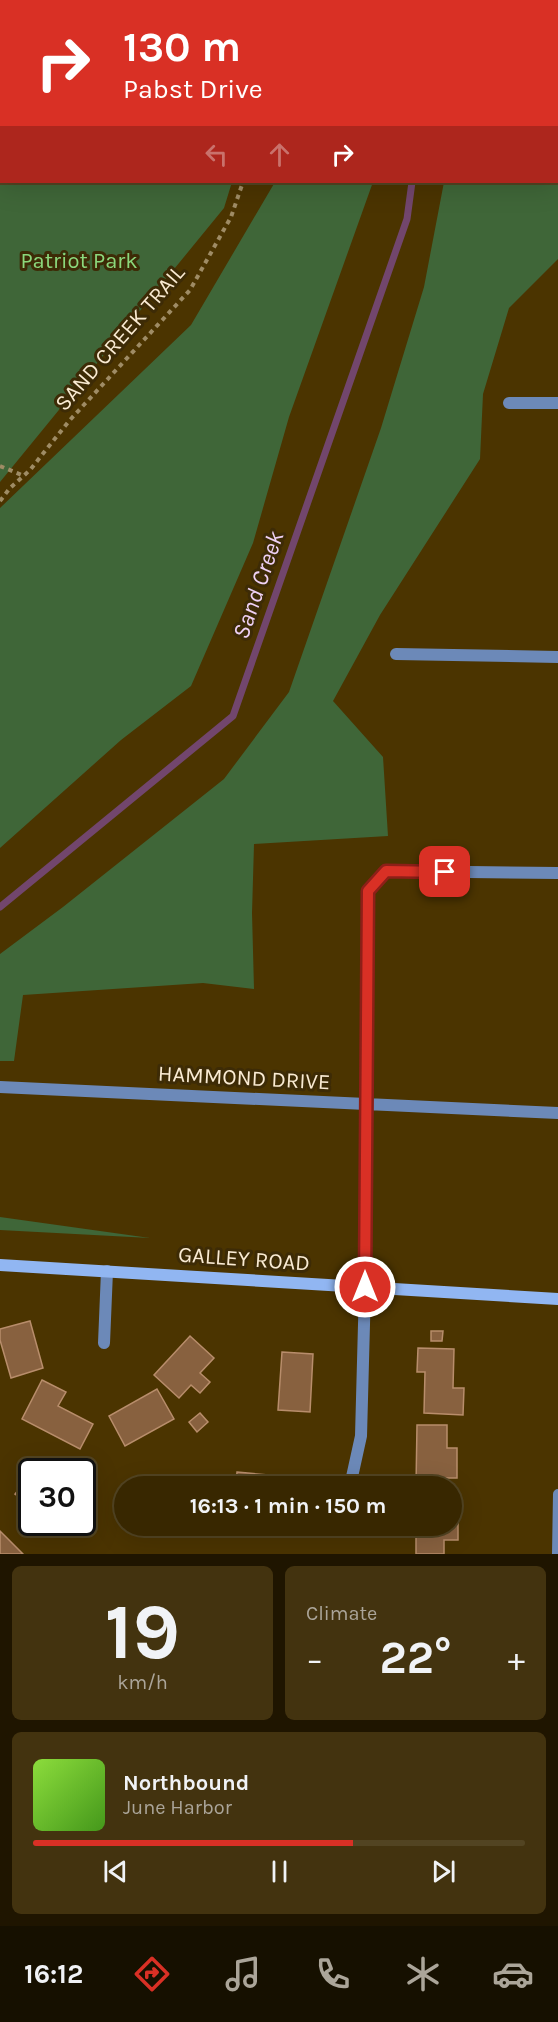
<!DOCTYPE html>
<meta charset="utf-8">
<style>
body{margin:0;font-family:Karla,sans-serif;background:#43330f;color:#f1f3f6;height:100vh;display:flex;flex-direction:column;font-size:22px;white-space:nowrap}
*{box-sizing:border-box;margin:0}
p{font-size:20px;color:#aba599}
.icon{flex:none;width:33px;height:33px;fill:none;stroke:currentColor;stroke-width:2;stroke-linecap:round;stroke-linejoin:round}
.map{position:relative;height:1554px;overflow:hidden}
.drawer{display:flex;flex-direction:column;gap:12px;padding:12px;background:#1f1500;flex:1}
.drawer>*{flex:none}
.top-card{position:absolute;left:0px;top:0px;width:558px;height:183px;box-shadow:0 6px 24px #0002,0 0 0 2px #524422;background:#d93025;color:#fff;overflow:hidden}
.speed{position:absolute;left:18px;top:1458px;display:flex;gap:12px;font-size:30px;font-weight:700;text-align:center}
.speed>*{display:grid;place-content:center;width:78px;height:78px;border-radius:50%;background:#382700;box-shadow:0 6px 24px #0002,0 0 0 2px #524422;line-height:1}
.speed .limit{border:3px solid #111;border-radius:9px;background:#fff;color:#111}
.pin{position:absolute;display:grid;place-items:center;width:51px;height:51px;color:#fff;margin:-26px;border-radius:12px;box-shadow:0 3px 9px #0006}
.me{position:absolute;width:66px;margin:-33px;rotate:0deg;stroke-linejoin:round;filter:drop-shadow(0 0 4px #0008)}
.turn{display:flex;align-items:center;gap:21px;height:126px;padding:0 24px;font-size:27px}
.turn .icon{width:78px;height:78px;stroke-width:2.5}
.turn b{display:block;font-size:42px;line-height:51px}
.lanes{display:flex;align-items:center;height:57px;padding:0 24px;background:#0003;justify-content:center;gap:30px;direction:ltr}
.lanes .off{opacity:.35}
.big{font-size:45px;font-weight:700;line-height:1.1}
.drawer .card{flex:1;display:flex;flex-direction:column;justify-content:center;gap:9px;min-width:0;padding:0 21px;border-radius:9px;background:#43330f}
.drawer .dial{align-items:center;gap:0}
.dial b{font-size:78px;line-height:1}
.song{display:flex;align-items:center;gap:18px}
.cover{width:72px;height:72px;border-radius:9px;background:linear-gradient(135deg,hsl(90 70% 55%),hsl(100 70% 35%))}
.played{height:6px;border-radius:3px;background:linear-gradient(90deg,#d93025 65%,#524422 65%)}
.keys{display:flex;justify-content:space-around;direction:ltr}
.heat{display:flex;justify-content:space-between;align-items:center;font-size:33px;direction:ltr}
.drawer .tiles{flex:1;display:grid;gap:12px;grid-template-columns:1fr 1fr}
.card:last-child{grid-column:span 2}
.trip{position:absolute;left:114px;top:1476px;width:348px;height:60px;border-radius:30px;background:#382700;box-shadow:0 6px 24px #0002,0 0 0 2px #524422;font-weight:700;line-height:60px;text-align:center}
.menu{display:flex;height:96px;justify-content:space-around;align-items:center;background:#161000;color:#aba599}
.menu .icon{width:42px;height:42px}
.menu .on{color:#d93025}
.menu b{font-size:27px;color:#f1f3f6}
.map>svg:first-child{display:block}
.green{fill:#3f6638}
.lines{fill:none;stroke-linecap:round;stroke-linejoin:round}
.stream{stroke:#72466d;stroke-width:7}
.building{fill:#88613f;stroke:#b88d6b;stroke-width:1.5}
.path{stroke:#9f8c65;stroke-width:4;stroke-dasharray:4.5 4.5;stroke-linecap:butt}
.service{stroke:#6c89b8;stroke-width:10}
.minor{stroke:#6c89b8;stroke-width:12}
.secondary{stroke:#91b6f2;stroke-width:12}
.route-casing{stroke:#8d1f18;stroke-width:15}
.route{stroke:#d93025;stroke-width:10}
.labels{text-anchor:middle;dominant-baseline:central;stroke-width:6;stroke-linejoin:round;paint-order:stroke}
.park-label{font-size:22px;fill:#8bd87c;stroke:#3d2b06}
.street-label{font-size:22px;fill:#faebd3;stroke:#3d2b06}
.water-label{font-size:24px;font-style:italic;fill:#efd1f5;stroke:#3d2b06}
</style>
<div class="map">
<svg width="558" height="1554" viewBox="0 0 558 1554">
<rect width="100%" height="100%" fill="#4b3400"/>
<!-- green -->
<path class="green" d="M0,0H238L239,1L2,2V182H232L224,208L0,482Z
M557,145L558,147V259L509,308L483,394L480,459L380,615L333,701L383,757L388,836L254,844L252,913L254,989L203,983L23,995L14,1061H0V954L63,907L224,779L289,692L381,428L424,287L444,182H556Z
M275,182H373L289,417L253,543L191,686L121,740L0,848V508L191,325Z
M0,1217L150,1238L0,1230Z"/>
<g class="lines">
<!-- stream -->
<path class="stream" d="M425,0L426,2
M0,907L233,716L407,219L412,182"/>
</g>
<!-- building -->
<path class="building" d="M30,1321L43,1368L11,1378L0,1340V1329Z
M431,1331H443L442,1341H431Z
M190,1336L214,1358L200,1373L210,1382L200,1393L191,1385L179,1398L154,1375Z
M418,1348L454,1349L453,1388H464L463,1415L424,1413L425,1372H417Z
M282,1352L313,1354L310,1412L278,1410Z
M42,1380L66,1392L58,1406L93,1424L80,1449L22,1419Z
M157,1389L174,1419L125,1446L109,1416Z
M200,1413L208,1422L197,1432L189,1422Z
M417,1425H447V1448H457V1478H445V1486H416Z
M237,1472L268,1475L267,1486H236Z
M27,1479L32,1483V1488L22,1499L15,1494Z
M452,1517H458V1540H444V1554H416V1526H452Z
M232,1526H263V1534L232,1532Z
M0,1531L23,1554H0Z"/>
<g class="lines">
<!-- path -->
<path class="path" d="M247,0V2
M25,2L29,0
M0,162L2,159
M0,466L24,476
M0,501L10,488L30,470L69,421L190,290L231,217L243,182"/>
<!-- service -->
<path class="service" d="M557,1554L558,1494"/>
<!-- minor -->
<path class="minor" d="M509,403H558
M396,654L558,657
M0,1087L558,1113
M104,1343L107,1271
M350,1486L361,1436L365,1287L368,891L386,871L558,873"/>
<!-- secondary -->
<path class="secondary" d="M0,1265L558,1299"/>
</g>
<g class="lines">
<defs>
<path id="route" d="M365,1287L368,891L386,871L445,872"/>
</defs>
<!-- route casing -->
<use href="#route" class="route-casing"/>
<!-- route -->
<use href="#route" class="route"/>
</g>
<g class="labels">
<!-- park labels -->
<g class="park-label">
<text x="79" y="261">Patriot Park</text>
</g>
<!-- street labels -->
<g class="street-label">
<text transform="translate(120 338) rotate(-49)">SAND CREEK TRAIL</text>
<text transform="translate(244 1078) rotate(3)">HAMMOND DRIVE</text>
<text transform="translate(244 1259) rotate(4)">GALLEY ROAD</text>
</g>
<!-- water labels -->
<g class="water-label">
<text transform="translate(258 585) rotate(-71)">Sand Creek</text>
</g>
</g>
</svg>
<div class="speed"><div class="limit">30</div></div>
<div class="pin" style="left:445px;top:872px;background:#d93025"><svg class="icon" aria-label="arrive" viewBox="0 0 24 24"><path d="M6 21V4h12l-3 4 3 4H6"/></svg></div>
<svg class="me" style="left:365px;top:1287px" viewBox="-20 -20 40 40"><circle r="17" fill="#d93025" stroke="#fff" stroke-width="3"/><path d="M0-11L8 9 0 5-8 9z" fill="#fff"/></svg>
<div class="trip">16:13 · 1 min · 150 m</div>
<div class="top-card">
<div class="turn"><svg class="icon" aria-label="right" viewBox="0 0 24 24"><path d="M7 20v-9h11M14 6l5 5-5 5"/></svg><div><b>130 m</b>Pabst Drive</div></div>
<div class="lanes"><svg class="icon off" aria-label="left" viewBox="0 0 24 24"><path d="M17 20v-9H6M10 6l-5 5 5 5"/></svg><svg class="icon off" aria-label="ahead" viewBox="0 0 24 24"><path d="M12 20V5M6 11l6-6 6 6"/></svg><svg class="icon" aria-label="right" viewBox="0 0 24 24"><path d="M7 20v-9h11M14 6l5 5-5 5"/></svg></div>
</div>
</div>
<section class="drawer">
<div class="tiles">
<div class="card dial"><b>19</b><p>km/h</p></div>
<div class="card"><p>Climate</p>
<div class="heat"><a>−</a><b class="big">22°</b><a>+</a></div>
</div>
<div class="card">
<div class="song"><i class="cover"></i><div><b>Northbound</b><p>June Harbor</p></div></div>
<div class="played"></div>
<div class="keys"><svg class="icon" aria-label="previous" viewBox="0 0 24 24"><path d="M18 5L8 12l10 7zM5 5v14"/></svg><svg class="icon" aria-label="pause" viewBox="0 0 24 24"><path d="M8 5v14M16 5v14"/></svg><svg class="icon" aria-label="next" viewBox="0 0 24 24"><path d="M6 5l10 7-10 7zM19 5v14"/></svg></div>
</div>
</div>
</section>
<nav class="menu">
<b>16:12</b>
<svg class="icon on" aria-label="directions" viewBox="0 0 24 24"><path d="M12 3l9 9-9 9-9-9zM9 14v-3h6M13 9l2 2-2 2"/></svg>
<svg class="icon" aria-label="music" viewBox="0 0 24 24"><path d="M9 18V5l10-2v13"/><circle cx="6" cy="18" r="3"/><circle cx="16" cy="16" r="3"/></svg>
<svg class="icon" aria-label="phone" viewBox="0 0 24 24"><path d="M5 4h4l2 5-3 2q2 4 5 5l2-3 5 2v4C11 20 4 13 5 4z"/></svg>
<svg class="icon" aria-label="climate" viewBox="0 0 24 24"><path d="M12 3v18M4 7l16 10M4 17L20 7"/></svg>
<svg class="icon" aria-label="car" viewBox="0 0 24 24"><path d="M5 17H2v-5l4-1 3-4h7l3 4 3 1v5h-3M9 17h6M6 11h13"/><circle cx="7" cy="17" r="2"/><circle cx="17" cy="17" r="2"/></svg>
</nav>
